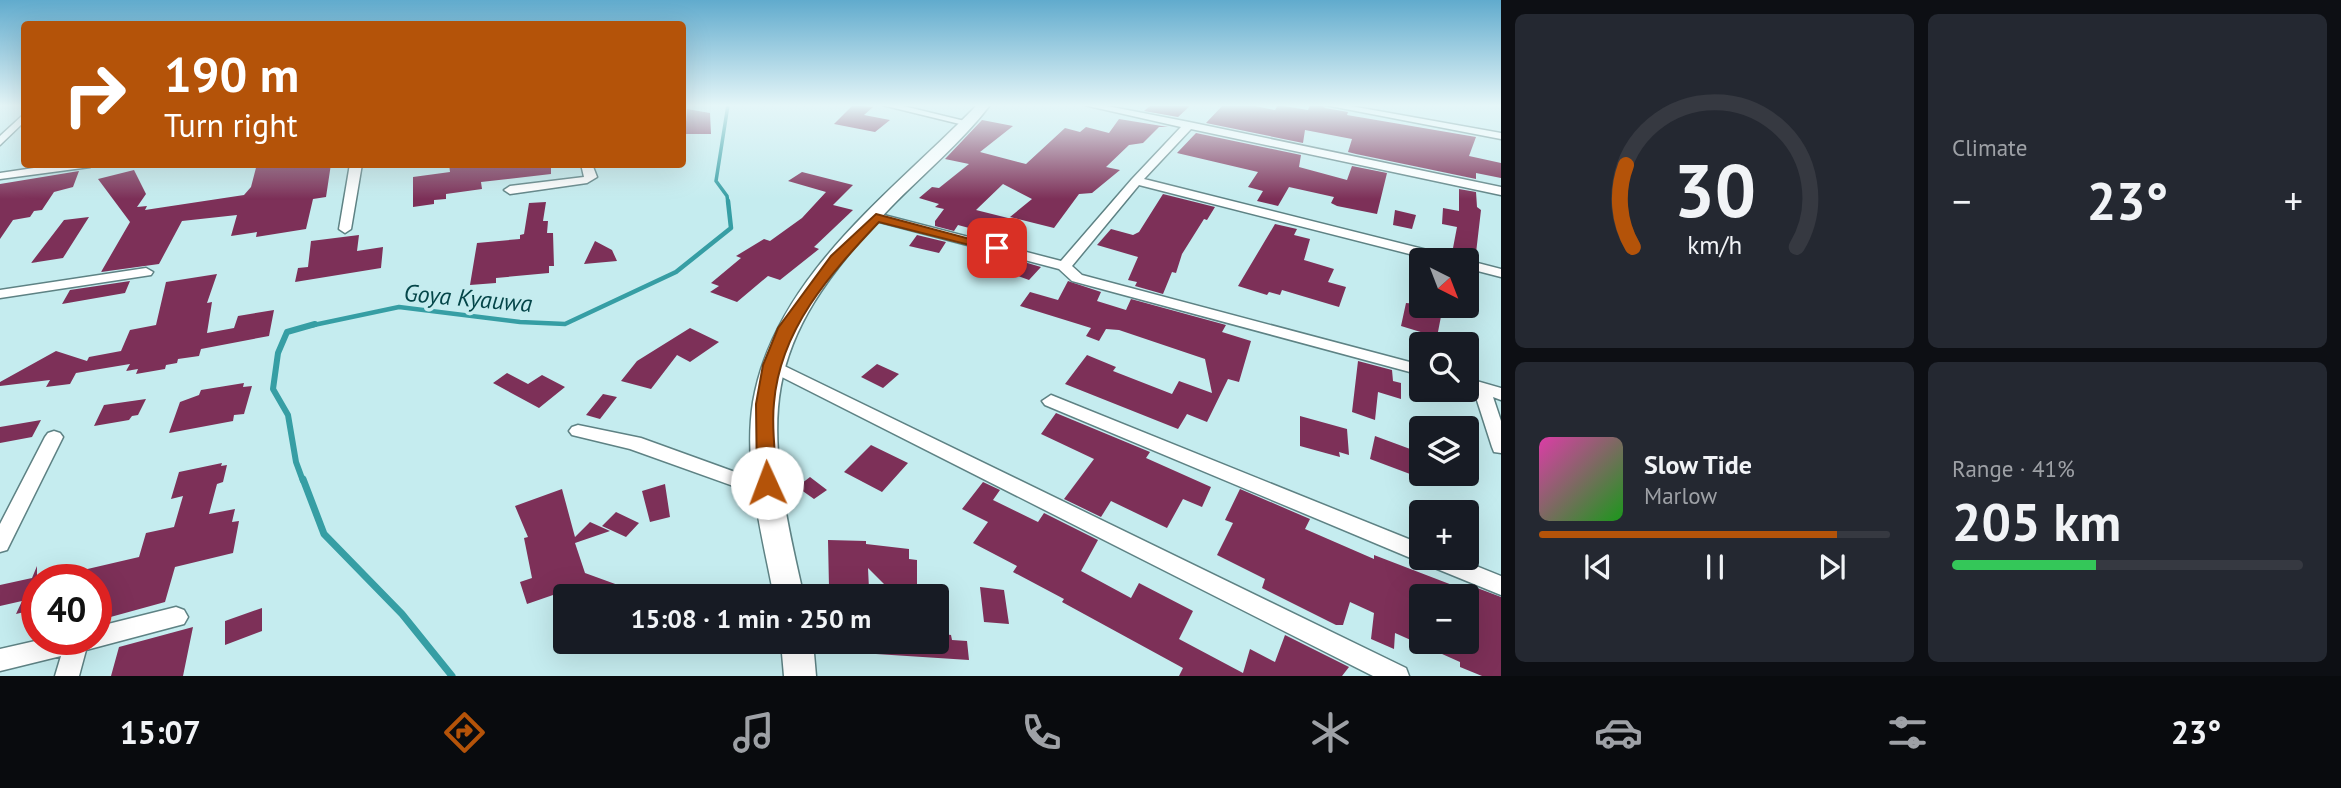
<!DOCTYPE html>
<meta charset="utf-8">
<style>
body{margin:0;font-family:"PT Sans",sans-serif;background:#242831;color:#f1f3f6;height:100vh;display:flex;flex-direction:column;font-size:26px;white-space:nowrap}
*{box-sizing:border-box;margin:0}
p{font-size:23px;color:#9ea1a6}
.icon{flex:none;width:38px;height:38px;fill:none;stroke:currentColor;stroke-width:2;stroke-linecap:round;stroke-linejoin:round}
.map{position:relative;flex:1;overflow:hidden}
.side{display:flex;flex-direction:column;gap:14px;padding:14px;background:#0d0f14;width:840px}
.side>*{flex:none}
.banner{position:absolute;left:21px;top:21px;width:665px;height:147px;border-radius:7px;box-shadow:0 7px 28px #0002;background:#b45309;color:#fff;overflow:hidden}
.needle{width:46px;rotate:138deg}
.fabs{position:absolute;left:1409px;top:248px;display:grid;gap:14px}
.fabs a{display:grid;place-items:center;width:70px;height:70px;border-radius:7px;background:#171b24;box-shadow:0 7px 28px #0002;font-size:35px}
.speed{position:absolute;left:21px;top:564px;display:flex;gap:14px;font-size:35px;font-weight:700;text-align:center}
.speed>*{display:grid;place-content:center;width:91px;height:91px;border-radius:50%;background:#171b24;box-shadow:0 7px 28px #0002;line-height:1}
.speed .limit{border:10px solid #d22;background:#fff;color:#111}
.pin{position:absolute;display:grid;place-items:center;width:60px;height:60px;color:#fff;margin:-30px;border-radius:14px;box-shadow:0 4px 10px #0006}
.me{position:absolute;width:77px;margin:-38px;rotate:358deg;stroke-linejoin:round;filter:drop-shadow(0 0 5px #0008)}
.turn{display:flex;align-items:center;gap:24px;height:147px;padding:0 28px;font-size:32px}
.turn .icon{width:91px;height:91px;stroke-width:2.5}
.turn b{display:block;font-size:49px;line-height:60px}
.big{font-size:52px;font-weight:800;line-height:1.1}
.side .tile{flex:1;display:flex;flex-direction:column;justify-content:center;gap:10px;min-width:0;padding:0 24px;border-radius:10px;background:#242831}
.side .dial{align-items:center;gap:0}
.dial svg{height:182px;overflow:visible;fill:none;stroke:#363941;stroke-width:7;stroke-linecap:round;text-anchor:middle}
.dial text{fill:#f1f3f6;stroke:none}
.song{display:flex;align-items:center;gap:21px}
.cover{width:84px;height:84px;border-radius:10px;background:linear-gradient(135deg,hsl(320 70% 55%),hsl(120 70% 35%))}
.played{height:7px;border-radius:4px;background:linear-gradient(90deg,#b45309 85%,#363941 85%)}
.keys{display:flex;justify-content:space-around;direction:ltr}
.heat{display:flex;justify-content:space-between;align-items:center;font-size:38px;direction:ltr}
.charge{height:10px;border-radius:5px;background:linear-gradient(90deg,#34c759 41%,#363941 0)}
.side .tiles{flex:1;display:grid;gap:14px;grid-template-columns:repeat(2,1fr)}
.trip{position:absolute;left:553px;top:584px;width:396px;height:70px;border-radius:7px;background:#171b24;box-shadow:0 7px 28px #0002;font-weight:800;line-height:70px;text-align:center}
.tabs{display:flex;height:112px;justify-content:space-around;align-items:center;background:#090b0e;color:#9ea1a6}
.tabs .icon{width:49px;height:49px}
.tabs .active{color:#b45309}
.tabs b{font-size:32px;color:#f1f3f6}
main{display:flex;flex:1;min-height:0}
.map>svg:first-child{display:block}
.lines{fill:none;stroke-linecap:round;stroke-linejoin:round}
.stream-far3{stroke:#369ea4;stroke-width:3.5}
.stream-far2{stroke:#369ea4;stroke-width:4.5}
.stream-far1{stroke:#369ea4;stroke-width:6}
.stream{stroke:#369ea4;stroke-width:7}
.building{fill:#7d3058;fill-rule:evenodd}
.street-casing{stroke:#5e8284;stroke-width:3}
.secondary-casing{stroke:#5e8284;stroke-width:3}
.street{fill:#fff;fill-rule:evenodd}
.secondary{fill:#fff;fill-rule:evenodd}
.route{fill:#b45309;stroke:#753606;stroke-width:2}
.labels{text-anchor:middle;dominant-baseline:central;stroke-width:7;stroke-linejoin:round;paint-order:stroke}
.water-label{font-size:24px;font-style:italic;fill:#054649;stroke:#c5ecef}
</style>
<main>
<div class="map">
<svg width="1501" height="676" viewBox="0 0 1501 676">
<rect width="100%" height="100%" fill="#c5ecef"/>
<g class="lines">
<!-- stream-far3 -->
<path class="stream-far3" d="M728,203L727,196L716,181L728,105"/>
<!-- stream-far2 -->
<path class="stream-far2" d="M309,326L399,307L520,322L565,324L676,272L731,228L728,201"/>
<!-- stream-far1 -->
<path class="stream-far1" d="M303,481L296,462L288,415L273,389L278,353L287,332L315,324"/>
<!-- stream -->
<path class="stream" d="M303,479L324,534L402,614L452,676"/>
</g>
<!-- building -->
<path class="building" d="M853,105L873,107L864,115L890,120L875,132L834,124Z
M1151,105H1191L1178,117L1144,111Z
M1223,105H1250L1275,110L1278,105L1308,110L1310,105H1322L1325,108L1348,112L1347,115L1476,137L1469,156L1501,163V178L1476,173V179L1356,154L1348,152L1352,139L1305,130L1303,143L1206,123Z
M687,109L710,113L711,134H685Z
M1119,119L1168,127H1159L1143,143L1129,145L1106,167L1120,170L1092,193L1079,194L1054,228L1010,217L1032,199L1003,184L976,210L1008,218L995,235L958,225L954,231L935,226V221L944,209L935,207L939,204L919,198L932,187L939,188L969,164L945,159L982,120L1013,126L980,152L1026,164L1065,128L1080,132L1086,127L1109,133Z
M1196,133L1301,155L1299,167L1347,180L1352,166L1387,173L1377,214L1337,206L1331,203L1334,197L1289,187L1278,206L1257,201L1263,191L1248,187L1258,172L1177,153Z
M257,164H331L326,197L313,199L306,229L256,237L257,232L231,236L237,215L182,221L159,264L101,272L130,222L98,179L134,170L146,194L137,207L147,206L145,210L244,195L251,187Z
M449,164H551V174L481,182L482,189L446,194V199L434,200V204L413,207V177L450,172Z
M79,171L73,187L54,192L42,210L34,211L30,217L13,220L0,239V184Z
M802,172L853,185L833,205L853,210L814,247L819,249L780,280L768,276L737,302L710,292L719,286L711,283L741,258L736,256L764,239L770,241L802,218L826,192L788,181Z
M1459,189L1476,192L1477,207L1481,210L1476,253L1453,248L1457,227L1442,224L1443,208L1459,211Z
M1163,194L1215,207L1207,220L1204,219L1182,254L1176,273L1172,272L1163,294L1135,286L1137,282L1128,280L1138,257L1097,245L1111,229L1133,235L1139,232Z
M546,202L543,221H548L547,233H553L554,266H549V273L496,278V283L470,285L477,243L520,239V235L524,234L529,203Z
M1395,210L1416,215L1412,229L1393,225Z
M89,217L63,258L31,263L64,220Z
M1275,224L1297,229L1294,235L1310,239L1304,260L1334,269L1328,282L1346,287L1339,307L1282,290L1280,295L1269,292L1267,295L1238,286Z
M359,235L357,251L383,247L381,268L295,282L298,268L308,267L311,241Z
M917,235L946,242L939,253L909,246Z
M595,241L612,250L617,261L584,264Z
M1024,262L1041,267L1029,280L1013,274Z
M217,274L207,303L212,302L207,333L234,328L238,316L274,310L269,336L201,349L199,356L178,359L177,363L166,365L165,369L136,374L138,369L126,371L130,364L76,373L70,384L46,387L50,380L0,386V382L56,351L87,361L89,357L121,351L130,330L156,325L166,282Z
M130,281L125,293L62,304L70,290Z
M1068,281L1101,292L1097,301L1126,310L1131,299L1226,325L1222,332L1251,341L1239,382L1228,379L1207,422L1187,414L1178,429L1065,384L1087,355L1116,367L1113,371L1172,394L1179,381L1212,393L1205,359L1119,330L1106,329L1099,341L1086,336L1091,328L1020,306L1030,292L1058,300Z
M1406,303L1443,306L1437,337L1401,326Z
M690,328L719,342L690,362L677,355L651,389L621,381L637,361Z
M1358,361L1392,370L1393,381L1401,383V399L1378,392L1375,420L1352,412Z
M877,364L899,374L883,388L861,377Z
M507,373L528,384L542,375L565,387L539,408L493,383Z
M244,383L243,387L252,386L244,414L234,415L233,421L169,433L180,402L199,395L201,390Z
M603,394L617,397L600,419L586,415Z
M146,399L138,415L132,416L129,420L94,426L104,405Z
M1056,413L1150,452L1146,458L1211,487L1202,507L1183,499L1167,528L1111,501L1101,517L1064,499L1094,459L1041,434Z
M1300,416L1347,429L1349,455L1339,452L1340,457L1300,446Z
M41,420L32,437L0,443V427Z
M1375,436L1421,453L1418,477L1370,459Z
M871,445L908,463L882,492L844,472Z
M222,463L221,466L227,465L223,482L217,484L209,514L235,509L232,522L239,521L233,553L175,567L165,602L96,621V579H67L66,574L139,557L146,533L174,527L183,496L171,499L179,472Z
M810,477L827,490L814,499L797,487Z
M983,482L1000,490L993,500L1038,522L1044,513L1098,540L1081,571L1131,598L1139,583L1193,611L1179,639L1243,673L1250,649L1275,662L1285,635L1349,667L1342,676H1179L1183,668L1062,602L1064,599L1013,572L1017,566L973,543L988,522L962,509Z
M665,484L670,517L650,522L642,491Z
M562,489L575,537L590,522L610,531L575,543L585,573L618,585L610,597L579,586L527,604L520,582L532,578L524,538L528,537L515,506Z
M1240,489L1310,519L1305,529L1374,559V555L1473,593L1472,586L1501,597V676H1482L1460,667V662L1395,633L1394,649L1371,639L1374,613L1350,602L1343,625H1336L1262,588L1265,579L1217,555L1233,523L1225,520ZM1421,597H1466L1469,647L1456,642H1421Z
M616,512L639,523L626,537L602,526Z
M828,540L866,541V544L909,549V559L917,560V593L890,590L868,568L869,589L829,587Z
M37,566V609L16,614L22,601L0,606V585L32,578Z
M980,587L1004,590L1009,624L984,622Z
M262,608V631L225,645V621Z
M193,627L183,676H111L119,647Z
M936,633L951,635L952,640L967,641L969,660L845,652V642H936Z"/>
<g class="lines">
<defs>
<path id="street" d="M882,105H899L973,123L968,126Z
M1084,105H1102L1189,122L1501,187V195L1191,129L1144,179L1459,258L1461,261H1437L1139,185L1072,266L1082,275L1421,365V375L1072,281L1059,269L872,220L870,217L876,213L1061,261L1132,179L1181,127Z
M1325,105H1345L1501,133V139Z
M24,114V122L0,145V136Z
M61,164H95L90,167L0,179V173Z
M350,164H362L351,229L345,233L339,229Z
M581,164H592L597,177L587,183L510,194L504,190L510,186L584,177Z
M1466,260L1501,269V277L1466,268V261H1462Z
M146,268L153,272L151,275L0,298V290Z
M772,360L1406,668L1409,676H1373L766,369L764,365L766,361Z
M1466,378L1501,388V400L1493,397L1501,421V453L1494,452L1492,447L1474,391L1466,389Z
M1051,395L1421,544V558H1456L1501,576V595L1425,564L1424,561L1413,559L1045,405L1042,401Z
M578,425L641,438L774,486L777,491L774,496L767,498L630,449L572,435L569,431L572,427Z
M54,431L60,433L63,437L7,550L0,552V524L45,437L48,433Z
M176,607L184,610L188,617L184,624L86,650L79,676H55L61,656L0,671V649L44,639H96V627Z"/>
<path id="secondary" d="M977,105H990C961,143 923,174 890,208C755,349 762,416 804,597H774C762,534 743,466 753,402C775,275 893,192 977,105Z
M781,642H813L816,676H784Z"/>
</defs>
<!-- street casing -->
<use href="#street" class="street-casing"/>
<!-- secondary casing -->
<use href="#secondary" class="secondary-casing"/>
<!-- street -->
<use href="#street" class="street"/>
<!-- secondary -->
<use href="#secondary" class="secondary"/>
</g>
<!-- sky -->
<linearGradient id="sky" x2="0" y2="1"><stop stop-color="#61abcd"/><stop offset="0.53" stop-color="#e5f6f8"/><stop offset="1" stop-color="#e5f6f8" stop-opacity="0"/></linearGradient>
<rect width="1501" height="199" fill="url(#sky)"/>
<!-- route -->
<path class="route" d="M876,214L1004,248L997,252L879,222C830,274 780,329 774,403C771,429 776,457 777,483L767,490L760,488L757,483L756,404L763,365L778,328L831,256Z"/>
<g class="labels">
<!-- water labels -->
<g class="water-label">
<text transform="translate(468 298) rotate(5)">Goya Kyauwa</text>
</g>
</g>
</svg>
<div class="fabs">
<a><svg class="needle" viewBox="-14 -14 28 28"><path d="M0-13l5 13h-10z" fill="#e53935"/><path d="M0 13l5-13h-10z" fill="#9ea1a6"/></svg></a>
<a><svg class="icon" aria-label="search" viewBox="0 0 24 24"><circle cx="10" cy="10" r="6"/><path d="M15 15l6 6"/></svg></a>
<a><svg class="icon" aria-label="layers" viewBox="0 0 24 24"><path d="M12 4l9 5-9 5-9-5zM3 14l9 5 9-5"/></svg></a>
<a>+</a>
<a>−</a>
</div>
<div class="speed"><div class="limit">40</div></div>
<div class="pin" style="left:997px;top:248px;background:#d93025"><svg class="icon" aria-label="arrive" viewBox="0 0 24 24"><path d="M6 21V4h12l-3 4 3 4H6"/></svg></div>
<svg class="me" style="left:767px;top:483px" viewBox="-20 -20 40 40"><circle r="19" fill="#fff"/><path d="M0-13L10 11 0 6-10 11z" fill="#b45309"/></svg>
<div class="trip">15:08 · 1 min · 250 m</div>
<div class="banner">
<div class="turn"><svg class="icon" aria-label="right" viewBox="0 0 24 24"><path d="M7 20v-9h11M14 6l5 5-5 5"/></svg><div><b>190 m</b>Turn right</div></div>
</div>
</div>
<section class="side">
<div class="tiles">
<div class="tile dial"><svg viewBox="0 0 100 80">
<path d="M14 69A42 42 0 1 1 86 69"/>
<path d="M14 69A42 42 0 0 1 11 33" stroke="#b45309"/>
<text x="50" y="56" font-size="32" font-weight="700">30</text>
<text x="50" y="72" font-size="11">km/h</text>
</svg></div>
<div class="tile"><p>Climate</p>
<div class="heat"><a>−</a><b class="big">23°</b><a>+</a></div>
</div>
<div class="tile">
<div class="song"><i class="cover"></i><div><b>Slow Tide</b><p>Marlow</p></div></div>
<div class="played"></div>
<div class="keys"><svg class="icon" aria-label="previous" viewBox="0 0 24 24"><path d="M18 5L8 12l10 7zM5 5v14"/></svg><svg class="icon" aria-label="pause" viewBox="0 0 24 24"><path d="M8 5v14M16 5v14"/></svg><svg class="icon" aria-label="next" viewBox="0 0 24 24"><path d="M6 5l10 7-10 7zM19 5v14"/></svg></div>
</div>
<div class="tile"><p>Range · 41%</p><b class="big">205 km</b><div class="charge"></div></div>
</div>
</section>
</main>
<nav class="tabs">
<b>15:07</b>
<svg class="icon active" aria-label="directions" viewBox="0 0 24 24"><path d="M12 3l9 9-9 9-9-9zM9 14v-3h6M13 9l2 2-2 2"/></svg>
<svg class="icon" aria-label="music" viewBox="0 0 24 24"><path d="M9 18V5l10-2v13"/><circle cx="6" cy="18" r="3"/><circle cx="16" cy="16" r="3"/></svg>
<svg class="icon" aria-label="phone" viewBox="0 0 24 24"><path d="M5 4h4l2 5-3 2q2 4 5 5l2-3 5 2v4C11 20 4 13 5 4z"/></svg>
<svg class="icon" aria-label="climate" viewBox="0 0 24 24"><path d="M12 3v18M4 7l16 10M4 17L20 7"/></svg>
<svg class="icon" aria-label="car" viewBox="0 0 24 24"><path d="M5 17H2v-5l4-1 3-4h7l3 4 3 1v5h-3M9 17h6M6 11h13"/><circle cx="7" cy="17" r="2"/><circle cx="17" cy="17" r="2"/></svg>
<svg class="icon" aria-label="filters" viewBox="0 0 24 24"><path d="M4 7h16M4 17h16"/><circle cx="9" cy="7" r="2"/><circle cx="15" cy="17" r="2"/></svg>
<b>23°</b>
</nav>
